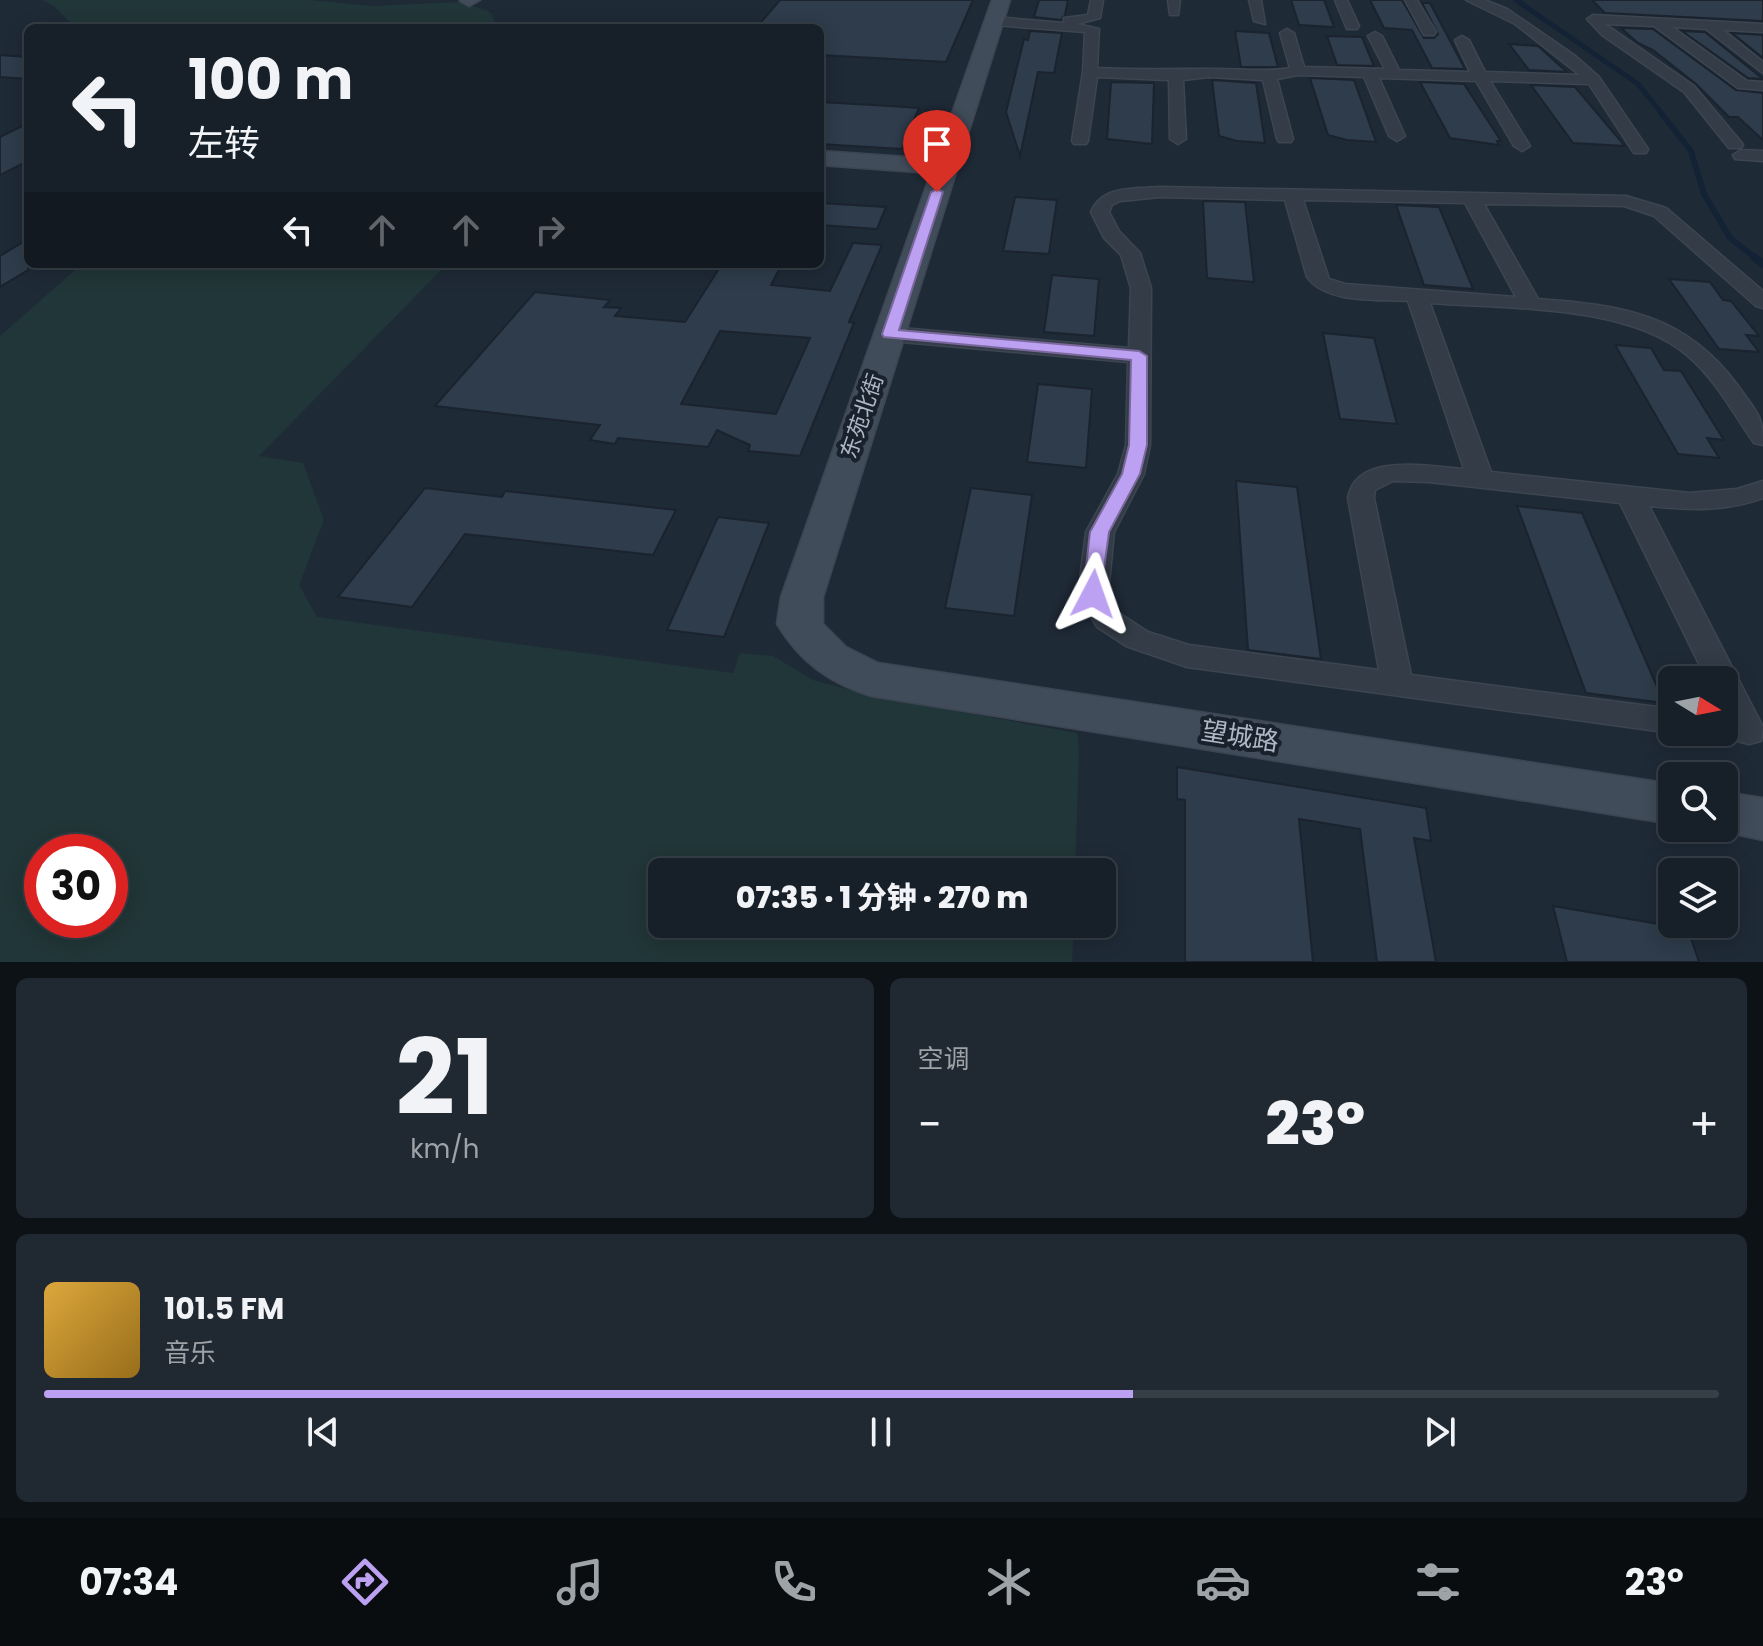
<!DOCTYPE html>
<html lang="zh">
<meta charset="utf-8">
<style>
body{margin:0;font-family:Poppins,"Noto Sans SC",sans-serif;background:#202831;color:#f1f3f6;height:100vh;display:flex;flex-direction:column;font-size:30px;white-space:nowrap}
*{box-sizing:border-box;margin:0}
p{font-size:26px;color:#9ea3a8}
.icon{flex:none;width:44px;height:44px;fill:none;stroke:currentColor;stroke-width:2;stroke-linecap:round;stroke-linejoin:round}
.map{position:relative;height:962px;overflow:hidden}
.drawer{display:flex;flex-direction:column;gap:16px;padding:16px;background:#0d1217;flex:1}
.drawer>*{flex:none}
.banner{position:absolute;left:24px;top:24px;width:800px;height:244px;border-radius:12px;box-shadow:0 4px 20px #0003,0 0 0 2px #363e46;background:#172029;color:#f1f3f6;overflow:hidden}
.needle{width:52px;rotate:100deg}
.controls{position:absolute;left:1658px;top:666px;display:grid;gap:16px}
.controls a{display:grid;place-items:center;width:80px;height:80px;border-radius:12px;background:#172029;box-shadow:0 4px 20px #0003,0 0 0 2px #363e46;font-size:40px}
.speed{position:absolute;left:24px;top:834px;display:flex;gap:16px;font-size:40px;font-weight:700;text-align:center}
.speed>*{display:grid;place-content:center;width:104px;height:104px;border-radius:50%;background:#172029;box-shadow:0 4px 20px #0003,0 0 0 2px #363e46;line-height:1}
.speed .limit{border:12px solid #d22;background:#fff;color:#111}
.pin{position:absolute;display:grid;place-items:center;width:68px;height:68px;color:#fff;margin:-82px -34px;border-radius:50% 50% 50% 0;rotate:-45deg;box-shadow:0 0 8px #0007}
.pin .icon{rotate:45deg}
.me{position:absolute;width:88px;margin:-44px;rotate:4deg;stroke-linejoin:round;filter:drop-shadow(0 0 6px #0008)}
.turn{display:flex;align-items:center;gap:28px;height:168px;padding:0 32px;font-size:36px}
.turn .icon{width:104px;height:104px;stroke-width:2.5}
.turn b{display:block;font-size:56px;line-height:68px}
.lanes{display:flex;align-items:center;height:76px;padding:0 32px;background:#0003;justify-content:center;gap:40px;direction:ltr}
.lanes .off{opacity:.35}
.big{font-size:60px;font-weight:800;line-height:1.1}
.drawer .card{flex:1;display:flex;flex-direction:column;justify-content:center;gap:12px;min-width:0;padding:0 28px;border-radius:12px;background:#202831}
.drawer .dial{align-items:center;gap:0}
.dial b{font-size:104px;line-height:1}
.song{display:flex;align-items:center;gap:24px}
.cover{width:96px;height:96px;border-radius:12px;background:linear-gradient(135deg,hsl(40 70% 55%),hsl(40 70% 35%))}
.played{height:8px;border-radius:4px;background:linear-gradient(90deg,#bca0f2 65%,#363e46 65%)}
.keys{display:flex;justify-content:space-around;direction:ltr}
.heat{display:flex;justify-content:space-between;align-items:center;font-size:44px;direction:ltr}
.drawer .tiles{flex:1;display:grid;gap:16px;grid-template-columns:1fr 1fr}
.card:last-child{grid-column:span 2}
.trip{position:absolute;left:648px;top:858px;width:468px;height:80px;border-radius:12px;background:#172029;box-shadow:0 4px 20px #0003,0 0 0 2px #363e46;font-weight:800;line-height:80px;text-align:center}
.dock{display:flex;height:128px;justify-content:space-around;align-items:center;background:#090d10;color:#9ea3a8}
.dock .icon{width:56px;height:56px}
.dock .active{color:#bca0f2}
.dock b{font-size:36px;color:#f1f3f6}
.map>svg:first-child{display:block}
.green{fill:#213638;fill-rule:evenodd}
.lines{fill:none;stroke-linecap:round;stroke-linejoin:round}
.stream-far2{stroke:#132234;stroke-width:5}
.stream-far1{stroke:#132234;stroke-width:6}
.stream{stroke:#132234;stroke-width:8}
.building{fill:#2e3c4b;stroke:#1a232e;stroke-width:2;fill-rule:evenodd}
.street-casing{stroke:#3c4551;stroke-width:3}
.secondary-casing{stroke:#3c4551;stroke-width:3}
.street{fill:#333c47;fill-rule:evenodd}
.secondary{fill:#414c5a;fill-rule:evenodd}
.route{fill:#bca0f2;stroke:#7a689d;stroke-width:2}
.labels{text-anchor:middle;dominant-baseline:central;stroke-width:8;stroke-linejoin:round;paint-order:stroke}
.street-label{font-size:22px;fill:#adb7c4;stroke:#18212c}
.near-street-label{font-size:26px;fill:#adb7c4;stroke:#18212c}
</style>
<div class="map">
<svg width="1763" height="962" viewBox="0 0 1763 962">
<rect width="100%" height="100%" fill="#1f2a37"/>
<!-- green -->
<path class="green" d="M42,0H310L372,6L458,2L486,10L492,14L496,28H76L54,6Z
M82,264H447L259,456L303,463L324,520L299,585L317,617L733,673L740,653L773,656L813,680L873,696L1077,733L1079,751L1075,872H662V924H1074L1072,962H0V336ZM42,852H110V920H42Z"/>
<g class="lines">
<!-- stream-far2 -->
<path class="stream-far2" d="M1516,0L1638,84L1663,115"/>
<!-- stream-far1 -->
<path class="stream-far1" d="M1661,113L1691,151L1704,194L1730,238L1757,259"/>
<!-- stream -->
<path class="stream" d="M1754,257L1763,264"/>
</g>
<!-- building -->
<path class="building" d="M780,0H973L946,62L820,55V28H756Z
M1039,0H1068L1065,15L1061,20L1034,17Z
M1291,0H1324L1334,27L1299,25Z
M1370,0H1402L1424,38H1434L1438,34L1422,3H1430L1465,69L1432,68L1412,30L1384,28Z
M1592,0H1763V21L1605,13Z
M1621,28L1653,29L1736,90L1763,93V140L1738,117H1729L1696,84L1653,50L1638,43Z
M1030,31L1062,33L1054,73L1038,72L1020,156L1006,112L1024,39L1028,40Z
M1235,31L1269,33L1278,67H1241Z
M1682,31L1705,32L1763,79L1748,78Z
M1732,33L1763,35V58Z
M1327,36L1362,37L1374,66L1337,65Z
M1509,44L1538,46L1567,72L1529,70Z
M0,55L28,57V79L0,77Z
M1310,78L1354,80L1376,142L1347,140L1328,135Z
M1212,80L1256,83L1265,143L1237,141L1219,136Z
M1111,82L1154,83L1152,144L1107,139Z
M1420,82L1464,84L1501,141H1497L1499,145L1450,138Z
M1531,85L1575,87L1625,146L1573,143Z
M820,102L890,106L919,108L902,149L820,144Z
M28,123V161L0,175V137Z
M1015,197L1057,200L1049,254L1003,251Z
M1203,201L1245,202L1254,282L1207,278Z
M820,203L886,207L877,229L820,225Z
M1396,205L1439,207L1473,289L1424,285Z
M28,239V270L0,287V256Z
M853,243L882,245L849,322L854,323L800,456L748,451L750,445L717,430L708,447L618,438L615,444L590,440L600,425L435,406L535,292L610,300L604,307L621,308L615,316L685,322L722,264H782L771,285L830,291ZM720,331L810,338L776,414L681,404Z
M1052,275L1099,279L1094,336L1044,332Z
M1669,279L1710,282L1723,300L1731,301L1759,336L1746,335L1759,352L1719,349Z
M1323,333L1374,338L1397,424L1340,419Z
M1615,345L1651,348L1664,370L1681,371L1724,440L1707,438L1719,458L1678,454Z
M1038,384L1092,389L1086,468L1027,462Z
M1236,481L1297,487L1321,659L1248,650Z
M425,488L502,497L505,491L676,510L653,555L465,534L412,607L338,597Z
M971,488L1032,495L1014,616L945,608Z
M1517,506L1582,513L1664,703L1586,693Z
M718,517L769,523L724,637L667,630Z
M1177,767L1426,808L1431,841L1414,838L1436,962H1377L1360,829L1299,819L1313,962H1185V800L1177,799Z
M1553,906L1688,929L1699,962H1567Z"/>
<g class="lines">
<defs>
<path id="street" d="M1091,0H1103L1100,18L1077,24L1099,29L1097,68C1135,70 1172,69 1209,69C1237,68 1263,73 1290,68L1280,33L1287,29L1294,33L1304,67L1385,69L1368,36L1375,32L1382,36L1399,70L1470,72L1455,40L1462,36L1469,40L1485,72L1580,75L1515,24L1466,0H1485L1507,9L1574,55L1599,77L1648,149L1646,153H1634L1589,84L1490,81L1530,146L1522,151L1514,146L1476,81L1379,78L1405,136L1397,141L1389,136L1364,77L1298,75L1277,79L1293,139L1291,142H1279L1277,139L1263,80L1209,77L1183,80L1186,139L1178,144L1170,139L1169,80L1097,77L1088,141L1086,144H1074L1072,141L1083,72L1085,32L994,25L988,21L994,17L1064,23V18L1088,15Z
M1168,0H1180L1178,15H1170Z
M1249,0H1261L1265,24L1254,21Z
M1335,0H1347L1359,26L1357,29H1347Z
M1405,0H1417L1436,32L1434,35H1424Z
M1593,15L1763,24V32L1723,30L1763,62V73L1706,29L1672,27L1747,81L1763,82V90L1738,88L1654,26L1605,24L1694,86L1741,142L1743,145L1741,148H1729L1684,92L1602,35L1587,19Z
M1741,150L1763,151V161L1735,159L1733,155Z
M1160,187L1626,196L1666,208L1763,291V308L1756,306L1654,216L1624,206L1484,204L1538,299C1621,305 1686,314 1738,386C1756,412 1763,413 1763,445L1754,443C1734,414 1715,379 1688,356C1628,304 1507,309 1430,303L1491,472L1690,493L1737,489L1763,481V498C1727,512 1687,510 1649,506L1763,727L1761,741L1749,744L1737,741L1724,715V680H1707L1620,503L1429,482L1393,481L1375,490L1374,498L1411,675L1672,709V732H1676L1672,733L1187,667L1126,646L1097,627L1078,594L1086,532L1118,474L1126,445L1128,362L890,341L879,334L890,327L1129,348L1131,288L1121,255L1104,238L1091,212C1102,185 1134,189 1160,187ZM1160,197L1285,200L1307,277C1326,304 1378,299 1408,301L1464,469C1430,467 1356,451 1348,498L1379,670L1189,645L1148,632L1119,613L1108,594L1114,532L1144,474L1150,445L1151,288L1140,253L1119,231L1109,212L1112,205L1120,201ZM1303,200L1465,203L1516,297L1345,284L1329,279Z"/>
<path id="secondary" d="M480,0L469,6L460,1L461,0Z
M992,0H1010L823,597V624L846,647L878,663L1672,784V824L871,696C829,683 800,662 777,624L781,597L931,173L820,165V151L936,159Z
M1724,792L1763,798V840L1707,828H1724Z"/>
</defs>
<!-- street casing -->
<use href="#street" class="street-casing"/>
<!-- secondary casing -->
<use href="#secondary" class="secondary-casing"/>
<!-- street -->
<use href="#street" class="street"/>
<!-- secondary -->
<use href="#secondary" class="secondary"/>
</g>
<!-- route -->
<path class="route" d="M937,189L943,192L899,330L1139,351L1147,356V445L1140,474L1109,532L1100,599L1093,601L1083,594L1090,532L1122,474L1129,445L1131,360L884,337L882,334L931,192Z"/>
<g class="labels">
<!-- street labels -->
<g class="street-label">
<text transform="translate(862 416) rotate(-71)">东苑北街</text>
</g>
<!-- near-street labels -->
<g class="near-street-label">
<text transform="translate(1240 736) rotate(9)">望城路</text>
</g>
</g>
</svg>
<div class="controls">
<a><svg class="needle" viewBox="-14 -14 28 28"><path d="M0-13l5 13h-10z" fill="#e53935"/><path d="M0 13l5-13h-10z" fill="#9ea3a8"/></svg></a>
<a><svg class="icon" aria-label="search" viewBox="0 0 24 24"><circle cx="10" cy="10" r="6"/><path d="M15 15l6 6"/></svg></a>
<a><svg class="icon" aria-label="layers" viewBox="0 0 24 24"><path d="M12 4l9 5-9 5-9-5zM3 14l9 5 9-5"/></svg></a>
</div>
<div class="speed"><div class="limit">30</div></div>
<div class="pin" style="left:937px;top:192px;background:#d93025"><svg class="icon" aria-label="arrive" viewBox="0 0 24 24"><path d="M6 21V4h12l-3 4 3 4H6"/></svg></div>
<svg class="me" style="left:1093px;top:594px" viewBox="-20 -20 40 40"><path d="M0-17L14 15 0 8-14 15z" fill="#bca0f2" stroke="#fff" stroke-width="4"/></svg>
<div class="trip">07:35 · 1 分钟 · 270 m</div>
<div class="banner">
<div class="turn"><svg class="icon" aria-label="left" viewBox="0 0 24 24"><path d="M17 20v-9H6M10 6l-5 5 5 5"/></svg><div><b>100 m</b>左转</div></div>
<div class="lanes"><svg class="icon" aria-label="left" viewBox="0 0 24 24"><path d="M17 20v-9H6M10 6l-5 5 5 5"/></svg><svg class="icon off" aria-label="ahead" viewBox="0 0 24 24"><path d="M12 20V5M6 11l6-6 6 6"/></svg><svg class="icon off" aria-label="ahead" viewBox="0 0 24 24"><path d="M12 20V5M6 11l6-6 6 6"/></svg><svg class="icon off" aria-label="right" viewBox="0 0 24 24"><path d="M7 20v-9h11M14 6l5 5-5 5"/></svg></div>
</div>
</div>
<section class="drawer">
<div class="tiles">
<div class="card dial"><b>21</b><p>km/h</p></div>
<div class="card"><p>空调</p>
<div class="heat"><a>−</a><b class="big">23°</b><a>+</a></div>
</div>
<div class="card">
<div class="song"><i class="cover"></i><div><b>101.5 FM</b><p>音乐</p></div></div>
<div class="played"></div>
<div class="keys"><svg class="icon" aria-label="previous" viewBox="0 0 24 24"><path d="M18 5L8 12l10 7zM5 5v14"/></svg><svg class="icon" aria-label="pause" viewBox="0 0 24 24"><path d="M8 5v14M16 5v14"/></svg><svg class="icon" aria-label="next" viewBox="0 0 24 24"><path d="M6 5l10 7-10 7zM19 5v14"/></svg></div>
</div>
</div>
</section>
<nav class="dock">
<b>07:34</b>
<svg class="icon active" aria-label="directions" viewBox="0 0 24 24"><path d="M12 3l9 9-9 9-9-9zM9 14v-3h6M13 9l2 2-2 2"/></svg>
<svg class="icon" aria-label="music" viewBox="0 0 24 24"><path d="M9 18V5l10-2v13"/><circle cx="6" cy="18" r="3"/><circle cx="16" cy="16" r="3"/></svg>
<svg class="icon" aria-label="phone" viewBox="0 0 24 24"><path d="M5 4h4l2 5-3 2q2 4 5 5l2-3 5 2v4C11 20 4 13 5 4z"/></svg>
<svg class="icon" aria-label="climate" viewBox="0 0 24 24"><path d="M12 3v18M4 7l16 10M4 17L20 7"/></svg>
<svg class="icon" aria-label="car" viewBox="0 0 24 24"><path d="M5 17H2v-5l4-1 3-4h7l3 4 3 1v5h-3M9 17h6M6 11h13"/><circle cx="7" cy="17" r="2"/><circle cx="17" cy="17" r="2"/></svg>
<svg class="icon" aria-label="filters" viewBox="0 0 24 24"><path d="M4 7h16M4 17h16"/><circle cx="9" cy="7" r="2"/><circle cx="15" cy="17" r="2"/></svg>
<b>23°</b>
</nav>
